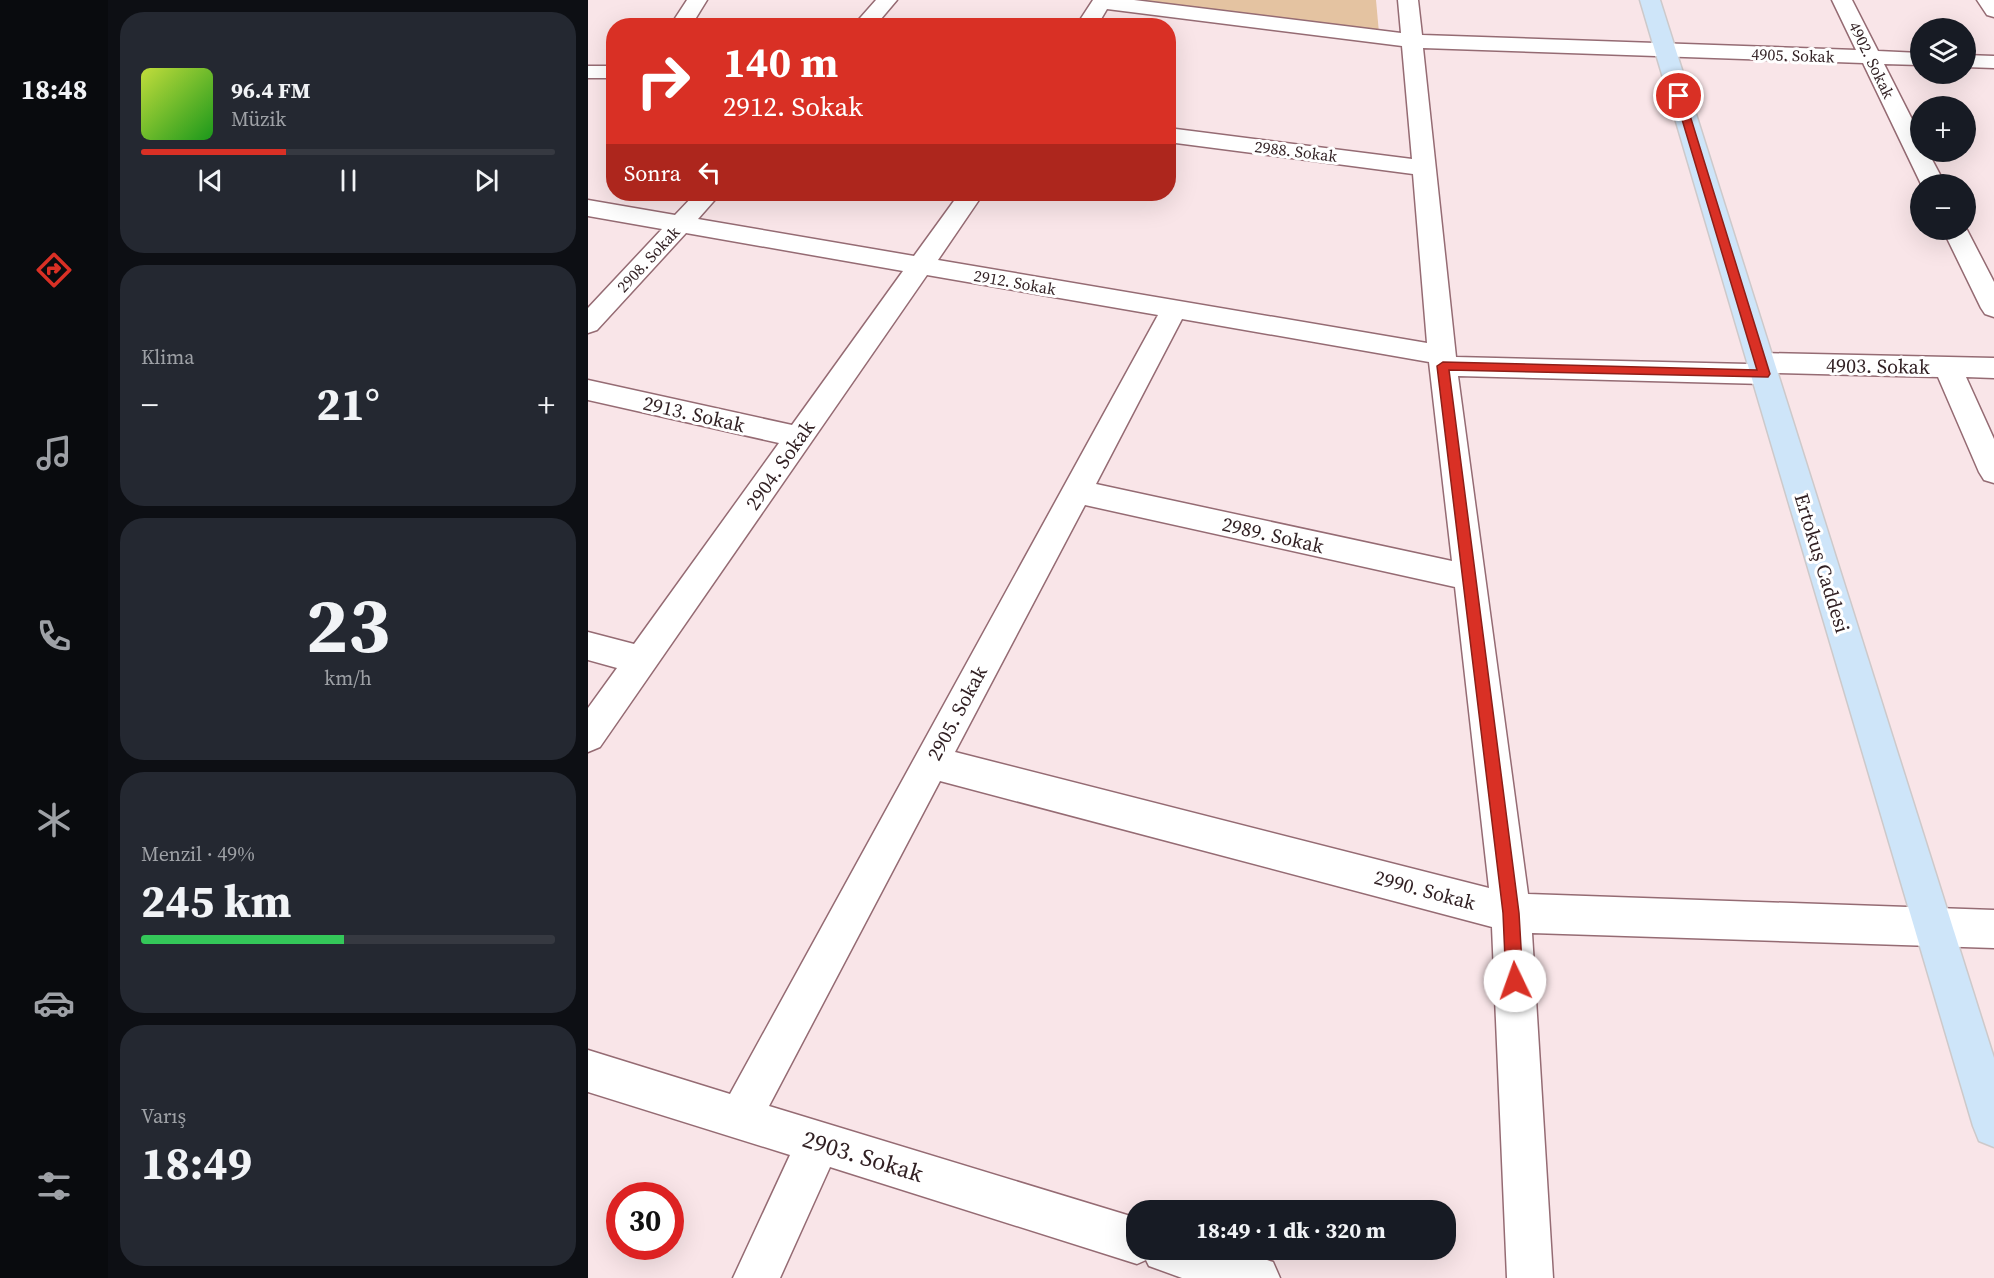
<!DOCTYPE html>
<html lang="tr">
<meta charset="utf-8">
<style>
body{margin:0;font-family:"Source Serif 4",serif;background:#242831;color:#f1f3f6;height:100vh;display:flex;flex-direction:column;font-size:22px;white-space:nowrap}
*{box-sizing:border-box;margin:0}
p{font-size:20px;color:#9ea1a6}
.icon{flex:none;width:33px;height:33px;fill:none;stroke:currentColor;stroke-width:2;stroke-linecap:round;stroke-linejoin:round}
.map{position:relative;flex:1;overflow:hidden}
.side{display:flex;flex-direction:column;gap:12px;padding:12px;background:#0d0f14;width:480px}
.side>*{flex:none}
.guide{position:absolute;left:18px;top:18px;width:570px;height:183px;border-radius:24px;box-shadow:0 6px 24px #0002;background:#d93025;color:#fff;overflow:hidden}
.tools{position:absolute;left:1322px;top:18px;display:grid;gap:12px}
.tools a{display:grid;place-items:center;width:66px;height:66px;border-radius:50%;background:#171b24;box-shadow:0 6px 24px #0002;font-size:30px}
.speed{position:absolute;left:18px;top:1182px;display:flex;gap:12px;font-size:30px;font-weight:700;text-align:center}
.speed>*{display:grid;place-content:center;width:78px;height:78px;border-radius:50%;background:#171b24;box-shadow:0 6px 24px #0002;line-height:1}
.speed .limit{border:9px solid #d22;background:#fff;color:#111}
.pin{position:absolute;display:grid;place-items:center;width:51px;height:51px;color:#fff;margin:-26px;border:3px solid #fff;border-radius:50%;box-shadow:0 2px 6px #0007}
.me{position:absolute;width:66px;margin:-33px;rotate:357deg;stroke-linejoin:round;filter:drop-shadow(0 0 4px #0008)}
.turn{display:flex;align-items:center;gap:21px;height:126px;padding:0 18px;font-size:27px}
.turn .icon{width:78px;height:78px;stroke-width:2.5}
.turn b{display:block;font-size:42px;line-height:51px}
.then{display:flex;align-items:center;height:57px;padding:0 18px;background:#0003;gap:12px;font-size:22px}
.big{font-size:45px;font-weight:700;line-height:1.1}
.side .card{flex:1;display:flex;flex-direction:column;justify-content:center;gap:9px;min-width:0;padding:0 21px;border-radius:24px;background:#242831}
.side .dial{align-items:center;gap:0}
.dial b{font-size:78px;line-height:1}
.song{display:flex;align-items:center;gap:18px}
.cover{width:72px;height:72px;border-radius:9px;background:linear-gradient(135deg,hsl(70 70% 55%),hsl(120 70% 35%))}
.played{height:6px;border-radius:3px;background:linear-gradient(90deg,#d93025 35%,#363941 35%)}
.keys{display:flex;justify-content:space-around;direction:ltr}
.heat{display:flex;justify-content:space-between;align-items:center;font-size:33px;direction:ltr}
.charge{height:9px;border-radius:4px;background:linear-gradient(90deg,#34c759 49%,#363941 0)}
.trip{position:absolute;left:538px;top:1200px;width:330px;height:60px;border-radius:24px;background:#171b24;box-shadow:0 6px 24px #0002;font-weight:700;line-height:60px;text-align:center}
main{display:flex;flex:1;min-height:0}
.dock{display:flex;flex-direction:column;width:108px;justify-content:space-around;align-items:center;background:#090b0e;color:#9ea1a6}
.dock .icon{width:42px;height:42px}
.dock .current{color:#d93025}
.dock b{font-size:27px;color:#f1f3f6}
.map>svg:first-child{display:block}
.green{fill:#e4c3a1}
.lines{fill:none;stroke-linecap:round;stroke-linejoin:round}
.minor-casing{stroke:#956b73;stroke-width:3}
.major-casing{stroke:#cdc9ca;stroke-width:3}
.minor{fill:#fff;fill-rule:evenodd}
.major{fill:#cee5f9;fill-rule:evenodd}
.route{fill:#d93025;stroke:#8d1f18;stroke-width:1.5}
.labels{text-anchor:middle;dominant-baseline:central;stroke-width:6;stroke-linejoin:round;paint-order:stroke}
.far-street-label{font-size:16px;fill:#301f22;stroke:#fff}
.street-label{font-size:20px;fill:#301f22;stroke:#fff}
.near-street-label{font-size:24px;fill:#301f22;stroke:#fff}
</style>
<main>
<nav class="dock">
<b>18:48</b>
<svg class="icon current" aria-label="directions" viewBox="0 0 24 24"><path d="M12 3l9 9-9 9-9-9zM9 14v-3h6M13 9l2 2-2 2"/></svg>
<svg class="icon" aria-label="music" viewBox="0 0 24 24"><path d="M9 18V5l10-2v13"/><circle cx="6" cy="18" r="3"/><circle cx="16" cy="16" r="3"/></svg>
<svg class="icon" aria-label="phone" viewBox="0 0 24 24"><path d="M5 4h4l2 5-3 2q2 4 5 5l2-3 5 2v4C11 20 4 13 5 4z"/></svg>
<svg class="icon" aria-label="climate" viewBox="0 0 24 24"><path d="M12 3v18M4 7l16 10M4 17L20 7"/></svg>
<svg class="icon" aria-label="car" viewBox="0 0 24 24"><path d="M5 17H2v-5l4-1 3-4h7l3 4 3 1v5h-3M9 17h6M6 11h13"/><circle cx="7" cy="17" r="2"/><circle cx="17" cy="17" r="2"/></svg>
<svg class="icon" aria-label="filters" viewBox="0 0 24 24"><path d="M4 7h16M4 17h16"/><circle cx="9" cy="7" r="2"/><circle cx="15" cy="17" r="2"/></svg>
</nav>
<section class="side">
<div class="card">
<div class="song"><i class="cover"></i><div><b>96.4 FM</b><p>Müzik</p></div></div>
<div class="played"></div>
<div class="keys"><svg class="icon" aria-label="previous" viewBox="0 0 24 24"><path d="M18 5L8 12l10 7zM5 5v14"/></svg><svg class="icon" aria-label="pause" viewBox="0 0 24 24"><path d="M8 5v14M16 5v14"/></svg><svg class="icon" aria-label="next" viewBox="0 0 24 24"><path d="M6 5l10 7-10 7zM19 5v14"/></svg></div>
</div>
<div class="card"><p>Klima</p>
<div class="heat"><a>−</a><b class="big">21°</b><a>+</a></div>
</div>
<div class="card dial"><b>23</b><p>km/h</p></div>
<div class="card"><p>Menzil · 49%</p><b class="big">245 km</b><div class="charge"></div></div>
<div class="card"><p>Varış</p><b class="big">18:49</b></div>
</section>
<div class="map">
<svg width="1406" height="1278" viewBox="0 0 1406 1278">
<rect width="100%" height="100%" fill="#f9e5e8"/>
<!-- green -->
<path class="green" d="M538,0H788L791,33Z"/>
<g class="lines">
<defs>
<path id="minor" d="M99,0H119L103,26H82Z
M288,0H309L287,26H265Z
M505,0H546L813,33L810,0H830L834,35L1268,50L1244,0H1264L1290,51L1332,53V65L1296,64L1332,135V152H1340L1357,184H1333L1275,63L835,48L868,357L1160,364L1163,356L1173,353L1406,358V378L1378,377L1406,439V483L1396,480L1391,472L1350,377L1189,373L1186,381L1176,384L870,376L940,894L1406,910V948L944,933L965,1278H919L904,927L352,781L181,1106L549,1218V1250H651L685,1262L692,1278H594L561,1266L558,1260L549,1264L242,1167L192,1278H145L202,1155L0,1092V1050L142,1094L570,315L339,275L12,747L0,752V708L29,668L0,660V632L46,644L191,443L0,400V380L204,425L315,271L98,233L9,330L0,333V308L74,229L0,216V200L87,215L107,194H132L110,219L326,256L371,194H395L350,260L839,343L825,174L580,142V128L824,159L814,46L519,9L509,26H488ZM594,319L841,362L864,561L508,484ZM497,505L867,587L901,888L367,752Z
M1389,0H1406V17L1399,15Z
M1377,55L1406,56V68L1377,67Z
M0,66H26V78H0Z
M1377,226L1406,282V317L1397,314L1393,308L1355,230H1377Z"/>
<path id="major" d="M1052,0H1072L1406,1058V1147L1391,1141L1385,1126Z"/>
</defs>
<!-- minor casing -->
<use href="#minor" class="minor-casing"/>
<!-- major casing -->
<use href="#major" class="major-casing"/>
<!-- minor -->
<use href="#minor" class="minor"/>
<!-- major -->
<use href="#major" class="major"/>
</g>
<!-- route -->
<path class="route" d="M1091,93L1096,96L1182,374L1180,377L861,370L931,913L935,981L932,987L927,989L921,987L918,981L915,913L849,366L855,362L1169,370L1087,96Z"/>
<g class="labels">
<!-- far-street labels -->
<g class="far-street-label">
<text transform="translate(1205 55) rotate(2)">4905. Sokak</text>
<text transform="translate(1284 60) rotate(64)">4902. Sokak</text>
<text transform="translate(708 151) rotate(7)">2988. Sokak</text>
<text transform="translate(60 259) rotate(-47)">2908. Sokak</text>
<text transform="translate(427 282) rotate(10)">2912. Sokak</text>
</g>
<!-- street labels -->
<g class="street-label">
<text transform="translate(1290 366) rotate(1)">4903. Sokak</text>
<text transform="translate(106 414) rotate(13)">2913. Sokak</text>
<text transform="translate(192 465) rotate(-55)">2904. Sokak</text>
<text transform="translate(685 535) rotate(13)">2989. Sokak</text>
<text transform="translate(1234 563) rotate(73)">Ertokuş Caddesi</text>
<text transform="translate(369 713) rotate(-62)">2905. Sokak</text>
<text transform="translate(837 890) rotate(15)">2990. Sokak</text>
</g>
<!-- near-street labels -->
<g class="near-street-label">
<text transform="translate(275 1156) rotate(17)">2903. Sokak</text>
</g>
</g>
</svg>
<div class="tools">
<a><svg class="icon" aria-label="layers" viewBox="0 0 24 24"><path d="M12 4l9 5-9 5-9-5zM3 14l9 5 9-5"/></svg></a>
<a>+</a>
<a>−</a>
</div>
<div class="speed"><div class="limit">30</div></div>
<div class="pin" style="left:1091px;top:96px;background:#d93025"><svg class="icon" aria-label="arrive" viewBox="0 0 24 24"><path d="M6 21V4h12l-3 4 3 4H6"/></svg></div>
<svg class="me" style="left:927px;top:981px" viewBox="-20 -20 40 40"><circle r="19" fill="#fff"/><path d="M0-13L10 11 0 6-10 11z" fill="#d93025"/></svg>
<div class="trip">18:49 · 1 dk · 320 m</div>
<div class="guide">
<div class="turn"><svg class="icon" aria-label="right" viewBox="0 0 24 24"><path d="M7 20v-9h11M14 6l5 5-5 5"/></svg><div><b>140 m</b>2912. Sokak</div></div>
<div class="then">Sonra<svg class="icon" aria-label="left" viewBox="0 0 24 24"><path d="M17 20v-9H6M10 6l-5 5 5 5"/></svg></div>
</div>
</div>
</main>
